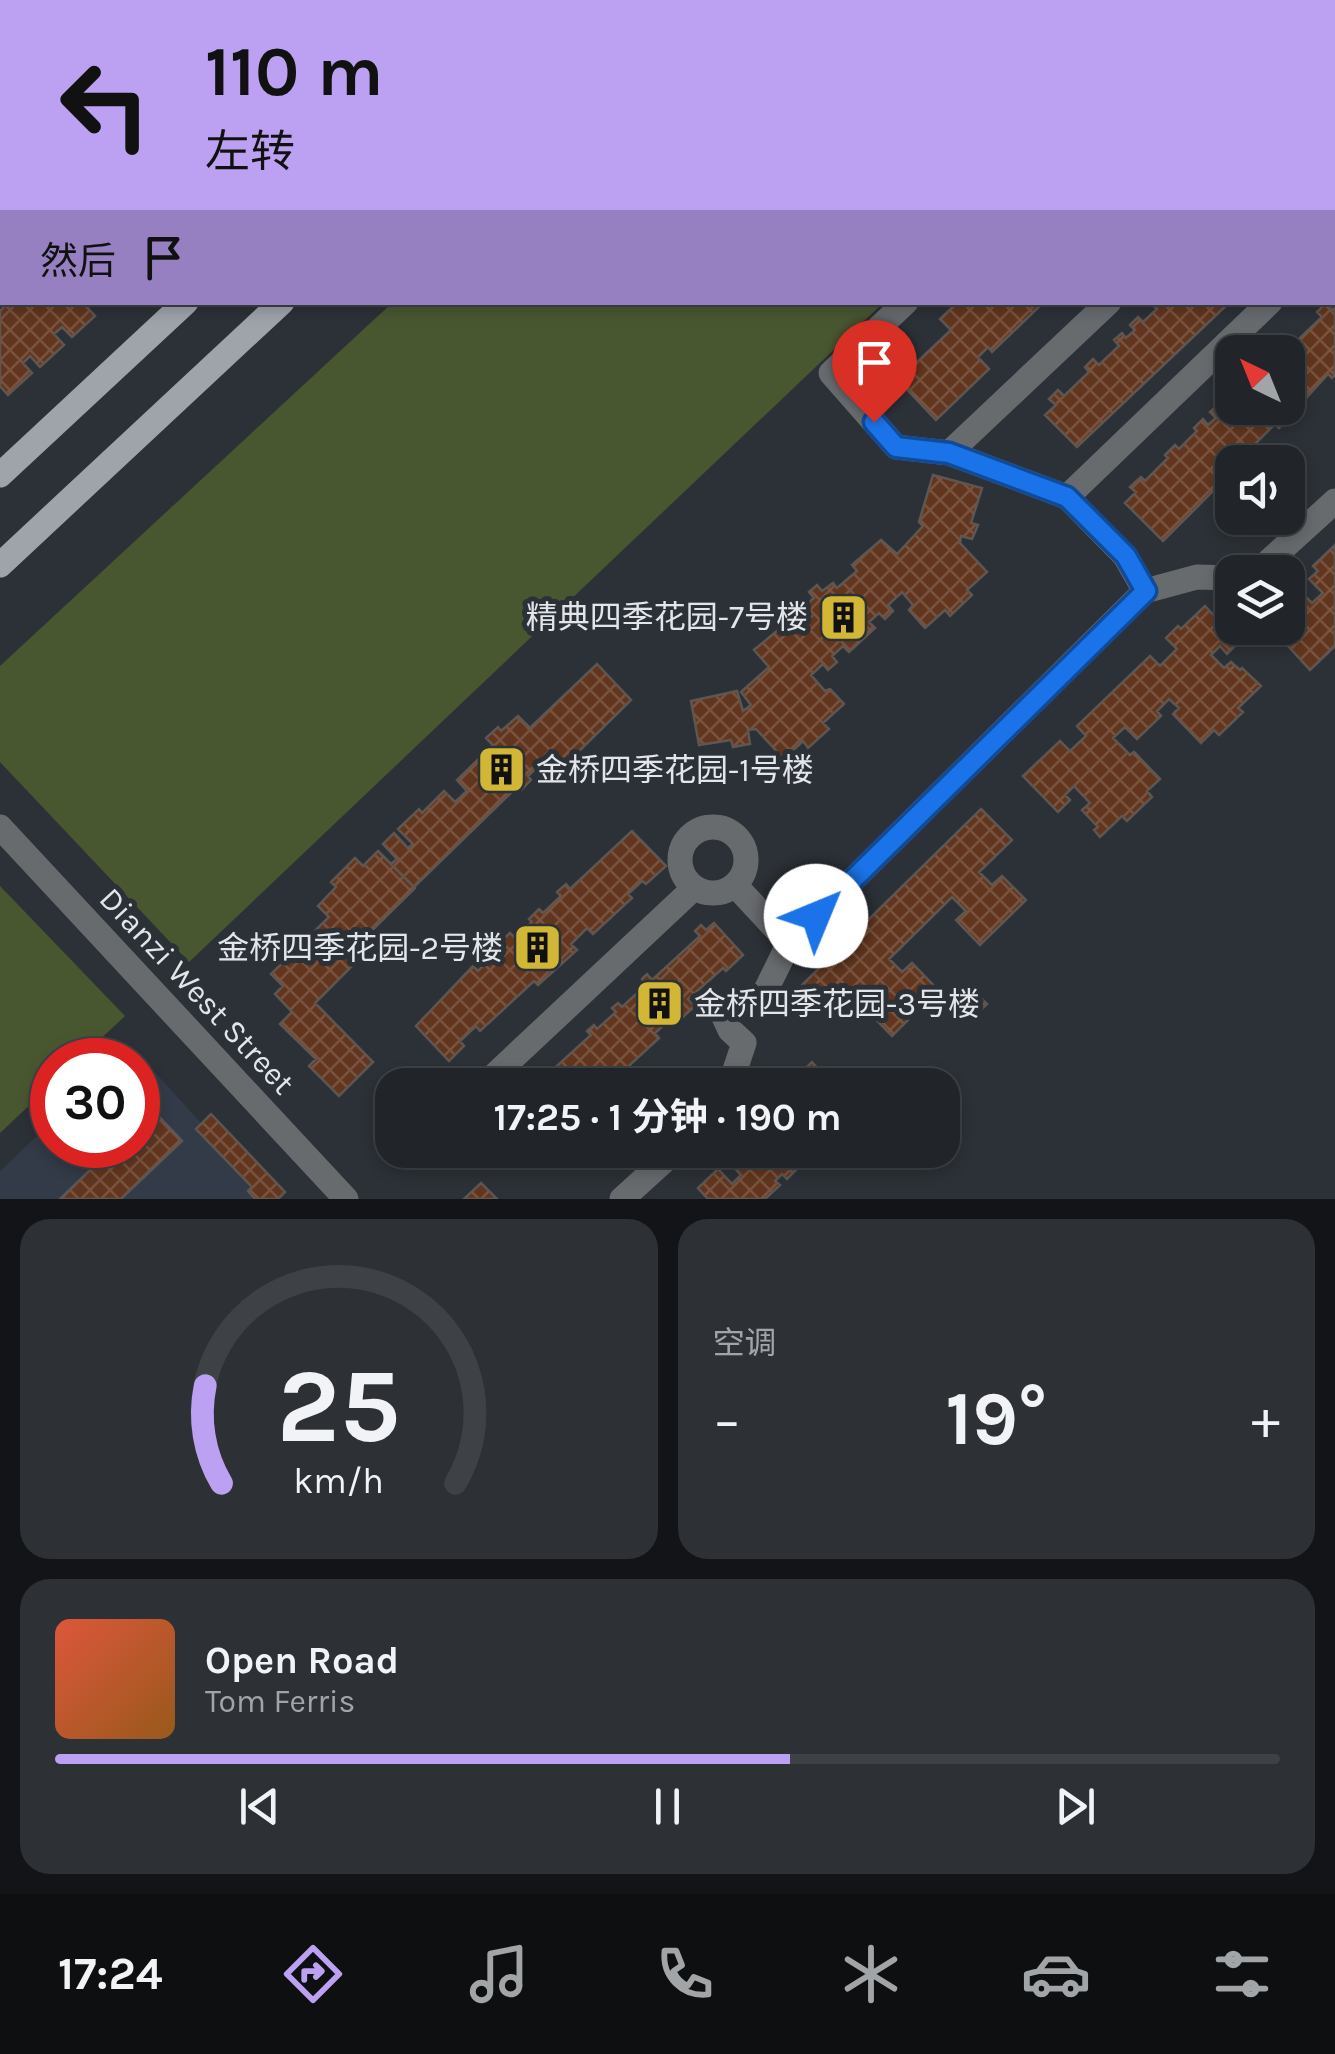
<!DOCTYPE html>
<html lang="zh">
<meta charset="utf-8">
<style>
body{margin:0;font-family:Karla,"Noto Sans SC",sans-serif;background:#2d3135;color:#f1f3f6;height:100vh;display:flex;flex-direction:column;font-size:38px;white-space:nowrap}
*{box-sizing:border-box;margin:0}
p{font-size:32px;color:#a2a5a8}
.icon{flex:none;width:55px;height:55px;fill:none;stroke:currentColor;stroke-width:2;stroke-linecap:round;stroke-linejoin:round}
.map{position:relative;height:1199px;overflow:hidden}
.panel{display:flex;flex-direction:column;gap:20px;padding:20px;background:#121417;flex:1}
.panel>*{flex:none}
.hud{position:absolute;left:0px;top:0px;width:1335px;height:305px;box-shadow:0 5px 15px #0003,0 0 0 2px #3e4246;background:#bca0f2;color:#111;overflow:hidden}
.needle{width:65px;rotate:317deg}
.tools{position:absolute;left:1215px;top:335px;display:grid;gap:20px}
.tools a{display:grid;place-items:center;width:90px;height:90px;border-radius:20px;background:#212529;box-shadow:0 5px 15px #0003,0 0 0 2px #3e4246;font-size:50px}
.speed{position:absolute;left:30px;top:1038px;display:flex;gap:20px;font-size:50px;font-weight:700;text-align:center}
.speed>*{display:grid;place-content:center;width:130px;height:130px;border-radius:50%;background:#212529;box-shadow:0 5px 15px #0003,0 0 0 2px #3e4246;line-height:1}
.speed .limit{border:15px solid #d22;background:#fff;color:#111}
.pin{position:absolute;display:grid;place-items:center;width:85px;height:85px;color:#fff;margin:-102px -42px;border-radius:50% 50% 50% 0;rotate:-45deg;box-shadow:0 0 10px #0007}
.pin .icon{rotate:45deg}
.me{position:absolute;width:110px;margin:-55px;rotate:45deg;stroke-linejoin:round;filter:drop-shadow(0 0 8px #0008)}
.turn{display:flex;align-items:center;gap:35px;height:210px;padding:0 40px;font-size:45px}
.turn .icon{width:130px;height:130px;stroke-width:2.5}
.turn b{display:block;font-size:70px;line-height:85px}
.then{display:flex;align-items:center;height:95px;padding:0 40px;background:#0003;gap:20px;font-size:38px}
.big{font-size:75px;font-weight:700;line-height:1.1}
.panel .widget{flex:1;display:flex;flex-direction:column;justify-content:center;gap:15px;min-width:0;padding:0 35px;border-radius:30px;background:#2d3135}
.panel .dial{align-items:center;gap:0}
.dial svg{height:260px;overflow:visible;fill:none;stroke:#3e4246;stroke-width:7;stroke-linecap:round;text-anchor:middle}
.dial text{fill:#f1f3f6;stroke:none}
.song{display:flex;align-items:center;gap:30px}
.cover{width:120px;height:120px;border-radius:15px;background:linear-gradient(135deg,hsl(10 70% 55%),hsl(30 70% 35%))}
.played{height:10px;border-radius:5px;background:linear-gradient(90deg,#bca0f2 60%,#3e4246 60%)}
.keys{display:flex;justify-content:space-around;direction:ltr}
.heat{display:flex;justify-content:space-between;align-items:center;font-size:55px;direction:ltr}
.panel .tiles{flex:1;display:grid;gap:20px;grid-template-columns:1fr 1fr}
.widget:last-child{grid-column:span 2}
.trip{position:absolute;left:375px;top:1068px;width:585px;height:100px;border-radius:30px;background:#212529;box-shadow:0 5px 15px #0003,0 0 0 2px #3e4246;font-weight:700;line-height:100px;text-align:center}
.tabs{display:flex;height:160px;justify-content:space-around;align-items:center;background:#0d0f10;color:#a2a5a8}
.tabs .icon{width:70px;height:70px}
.tabs .selected{color:#bca0f2}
.tabs b{font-size:45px;color:#f1f3f6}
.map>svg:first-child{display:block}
.built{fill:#323b47}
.green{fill:#495731}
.building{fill:url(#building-cross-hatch);stroke:#5f5652;stroke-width:2.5}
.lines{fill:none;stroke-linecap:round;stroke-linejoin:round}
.minor{stroke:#686b6e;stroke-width:25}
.major{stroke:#9ea4aa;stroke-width:25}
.route-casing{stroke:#114b97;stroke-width:25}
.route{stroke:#1a73e8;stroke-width:18}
.labels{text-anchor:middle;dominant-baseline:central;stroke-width:10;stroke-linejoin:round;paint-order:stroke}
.poi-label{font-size:32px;fill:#e2e6ea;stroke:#2c3137;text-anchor:end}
.street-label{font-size:32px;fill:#e2e6ea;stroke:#2c3137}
</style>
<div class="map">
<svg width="1335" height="1199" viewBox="0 0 1335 1199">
<defs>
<pattern id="building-cross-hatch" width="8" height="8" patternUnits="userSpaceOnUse" patternTransform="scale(2.5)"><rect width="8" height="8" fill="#62361e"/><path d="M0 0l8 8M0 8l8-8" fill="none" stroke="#78533f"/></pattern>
</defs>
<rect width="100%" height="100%" fill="#2c3137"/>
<!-- built -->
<path class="built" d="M132,1047L270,1199H0V1171L52,1122V1145H138V1060H119Z"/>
<!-- green -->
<path class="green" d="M719,0H1177L1179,2H716Z
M392,303H883L189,962L0,762V666Z
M0,886L125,1016L78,1060H52V1084L0,1133Z"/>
<!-- building -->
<path class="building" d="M0,0H38L2,2L0,35Z
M337,0H414L335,2Z
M1332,151L1335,154V216L1332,213Z
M9,302H88L85,305L95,316L72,337L62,327L54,334L64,345L40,367L30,356L23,363L32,373L8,395L0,386V311Z
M958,302H1044L992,352L988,347L978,357L989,369L936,420L898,380L951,330L940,319Z
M1155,302H1230L1077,447L1045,415L1056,405L1049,399L1058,390L1064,396L1089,372L1085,367L1093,359L1099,365L1119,346L1114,340L1122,333L1126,338L1135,330L1130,325L1138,317L1143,322L1157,309L1153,305Z
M1326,303L1332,310L1335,308V375L1332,378L1328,374L1279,428L1275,424L1254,445L1257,448L1243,462H1232V472L1163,541L1125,503L1136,492L1130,487L1141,477L1145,481L1168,458L1165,455L1175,445L1179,449L1197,431L1194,428L1203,419L1208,425L1216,418L1210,412L1219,404L1225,410L1232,402V408H1288V352H1285L1288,349L1283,345L1293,336L1297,341L1322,317L1317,312Z
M933,475L982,488L971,523L978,525L972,539L961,536L960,543L987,572L967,590L972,595L950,616L945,610L925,628L909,610L913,605L902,592L888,605L893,611L885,619L879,613L869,622L875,628L849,652L843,646L832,656L837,662L828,670L823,664L811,675L825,691L830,689L844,704L823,723L829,729L808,748L803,741L784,759L756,729L748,730L750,744L733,747L731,740L699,745L691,701L737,691L743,711L751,705L741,692L769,667L754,650L784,625L791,634L812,616L803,607L814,598L809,592L817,585L822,591L833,583L837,588L857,571L852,565L881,540L897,554L923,526L919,522Z
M1335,545V646L1310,670L1278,635L1288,628V615L1306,597L1312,603L1323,593L1309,579L1318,571L1313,566Z
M1205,606L1239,642L1227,654L1220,646L1211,655L1224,668L1231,662L1240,670L1242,668L1261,686L1238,708L1243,712L1219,735L1214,730L1201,743L1173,714L1179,708L1169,699L1157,711L1161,716L1137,739L1125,727L1113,738L1130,755L1134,752L1160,779L1147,791L1152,797L1127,821L1122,816L1100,837L1094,830L1098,827L1082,810L1090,803L1074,786L1065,795L1070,800L1058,812L1023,776L1060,741L1070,751L1086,736L1077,726L1150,656L1160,666L1177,649L1166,638L1178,626L1181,629Z
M597,664L631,700L566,764L554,751L528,776L531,780L522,789L519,785L414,887L391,864L397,859L383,844L394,833L408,848L413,844L398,829L419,809L422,813L444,791L455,802L467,791L457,780L493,745L486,738L498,727L501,731L518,716L530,728Z
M981,809L1012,840L979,872L992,885L1002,876L1026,900L980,945L956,920L966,911L952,897L889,959L902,972L912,963L938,990L892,1036L850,993L829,1013L802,985Z
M632,831L666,866L646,884L642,881L628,894L632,898L593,934L587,928L571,944L577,950L538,985L534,981L480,1031L476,1026L460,1041L464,1046L449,1061L416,1026L473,966L478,971L503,945L500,942L510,933L515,938L532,922L529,919L539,909L543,913L561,896L557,892L566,884L570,889Z
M378,851L415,888L357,945L365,953L315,1003L373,1062L339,1096L309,1066L316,1059L280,1024L292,1012L275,994L283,986L271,974L329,917L318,906L336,887L331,882L355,858L363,866Z
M714,923L743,955L726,971L723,968L688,999L695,1006L675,1024L670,1019L655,1033L659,1038L619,1075L614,1069L600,1085H536L591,1035L587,1031L594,1025L597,1029L616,1012L612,1008L618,1003L622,1007L646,985L642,979L647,974L652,980L700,936L695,931L701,925L706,930Z
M979,996L987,1004L971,1019L963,1011Z
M812,1062L821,1072L825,1068L841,1085H788Z
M153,1110L182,1141L126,1194L121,1199H60L116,1145H138V1125Z
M211,1114L285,1192L278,1199H255L248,1191L252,1187L196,1129Z
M738,1150L753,1165L760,1157L753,1150H796L789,1157L799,1167L787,1179L782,1174L775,1181L780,1185L765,1199H708L698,1188L718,1169L732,1184L741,1175L727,1160Z
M481,1183L497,1199H464Z"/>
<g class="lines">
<!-- minor -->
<path class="minor" d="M1232,0L1234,2
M1332,110L1335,113
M1332,266L1335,268
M906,302L831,373L896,447L949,453L1067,497L1125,556L1145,591L1197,577L1232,578
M949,453L1109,302
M1067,497L1270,302
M1257,572L1335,501
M0,827L346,1199
M680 860a33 33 0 1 1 66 0a33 33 0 1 1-66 0Z
M735,885L789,943
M484,1085L694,888
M730,1085L744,1043L730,1030L724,1017L731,1002L762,998L789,943L1145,591
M622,1199L676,1150"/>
<!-- major -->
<path class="major" d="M510,2L512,0
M604,2L607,0
M0,475L186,302
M0,565L282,302"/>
</g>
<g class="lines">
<defs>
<path id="route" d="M816,916L1146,591L1126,556L1067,497L949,453L896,447L874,422"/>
</defs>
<!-- route casing -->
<use href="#route" class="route-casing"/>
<!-- route -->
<use href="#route" class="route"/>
</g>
<!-- icons -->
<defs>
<symbol id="building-square" viewBox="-11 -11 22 22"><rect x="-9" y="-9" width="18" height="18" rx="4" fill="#d2b736" stroke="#2c3137"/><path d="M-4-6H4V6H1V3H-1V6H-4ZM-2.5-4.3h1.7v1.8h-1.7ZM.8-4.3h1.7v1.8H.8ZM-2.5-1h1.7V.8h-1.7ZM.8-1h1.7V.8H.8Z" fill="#111"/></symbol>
</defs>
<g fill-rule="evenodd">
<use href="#building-square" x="816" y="590" width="55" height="55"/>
<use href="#building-square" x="474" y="742" width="55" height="55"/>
<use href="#building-square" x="510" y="920" width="55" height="55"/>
<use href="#building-square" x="632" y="976" width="55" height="55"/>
</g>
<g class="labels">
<!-- poi labels -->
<g class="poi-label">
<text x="808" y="617">精典四季花园-7号楼</text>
<text x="536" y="770" text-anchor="start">金桥四季花园-1号楼</text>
<text x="503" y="948">金桥四季花园-2号楼</text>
<text x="694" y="1004" text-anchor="start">金桥四季花园-3号楼</text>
</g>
<!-- street labels -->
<g class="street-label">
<text transform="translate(197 991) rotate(47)">Dianzi West Street</text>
</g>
</g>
</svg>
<div class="tools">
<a><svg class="needle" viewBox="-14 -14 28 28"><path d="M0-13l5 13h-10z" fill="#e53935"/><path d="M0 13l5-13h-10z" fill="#a2a5a8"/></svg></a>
<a><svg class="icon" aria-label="sound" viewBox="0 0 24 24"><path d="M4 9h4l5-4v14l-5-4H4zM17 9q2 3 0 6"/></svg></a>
<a><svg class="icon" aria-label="layers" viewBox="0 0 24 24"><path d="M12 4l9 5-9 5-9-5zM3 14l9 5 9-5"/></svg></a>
</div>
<div class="speed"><div class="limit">30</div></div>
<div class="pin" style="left:874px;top:422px;background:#d93025"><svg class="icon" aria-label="arrive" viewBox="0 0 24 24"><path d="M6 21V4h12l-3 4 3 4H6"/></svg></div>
<svg class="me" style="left:816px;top:916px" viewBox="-20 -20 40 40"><circle r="19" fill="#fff"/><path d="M0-13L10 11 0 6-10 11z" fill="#1a73e8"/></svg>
<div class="trip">17:25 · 1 分钟 · 190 m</div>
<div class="hud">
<div class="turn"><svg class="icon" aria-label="left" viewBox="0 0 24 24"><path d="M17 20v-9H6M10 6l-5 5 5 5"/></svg><div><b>110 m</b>左转</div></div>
<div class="then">然后<svg class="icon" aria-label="arrive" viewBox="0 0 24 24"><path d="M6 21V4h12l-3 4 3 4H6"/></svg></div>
</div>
</div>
<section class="panel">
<div class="tiles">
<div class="widget dial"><svg viewBox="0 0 100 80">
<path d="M14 69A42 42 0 1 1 86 69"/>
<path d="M14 69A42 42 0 0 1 9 39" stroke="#bca0f2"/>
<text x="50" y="56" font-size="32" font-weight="700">25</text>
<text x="50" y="72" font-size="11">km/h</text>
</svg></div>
<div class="widget"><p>空调</p>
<div class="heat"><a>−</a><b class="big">19°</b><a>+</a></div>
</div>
<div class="widget">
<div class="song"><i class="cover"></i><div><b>Open Road</b><p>Tom Ferris</p></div></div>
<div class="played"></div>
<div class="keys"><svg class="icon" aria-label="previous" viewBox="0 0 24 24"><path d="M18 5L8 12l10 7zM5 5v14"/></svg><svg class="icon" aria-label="pause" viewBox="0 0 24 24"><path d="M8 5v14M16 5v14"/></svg><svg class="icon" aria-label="next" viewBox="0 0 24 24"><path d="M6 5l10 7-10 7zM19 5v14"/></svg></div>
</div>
</div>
</section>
<nav class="tabs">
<b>17:24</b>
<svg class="icon selected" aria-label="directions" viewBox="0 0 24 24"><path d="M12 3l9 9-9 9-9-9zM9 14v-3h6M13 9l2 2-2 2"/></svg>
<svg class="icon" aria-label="music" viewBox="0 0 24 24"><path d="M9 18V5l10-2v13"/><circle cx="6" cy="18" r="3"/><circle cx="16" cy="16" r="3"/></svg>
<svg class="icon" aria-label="phone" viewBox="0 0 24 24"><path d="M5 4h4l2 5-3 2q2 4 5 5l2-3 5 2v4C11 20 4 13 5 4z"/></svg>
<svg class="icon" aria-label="climate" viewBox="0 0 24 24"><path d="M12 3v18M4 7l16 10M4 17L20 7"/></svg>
<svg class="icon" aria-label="car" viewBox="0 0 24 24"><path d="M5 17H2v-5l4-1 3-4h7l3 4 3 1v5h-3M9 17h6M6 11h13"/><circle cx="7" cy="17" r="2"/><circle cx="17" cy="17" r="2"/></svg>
<svg class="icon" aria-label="filters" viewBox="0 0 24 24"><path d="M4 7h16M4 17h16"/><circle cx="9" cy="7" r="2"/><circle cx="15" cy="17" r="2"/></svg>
</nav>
